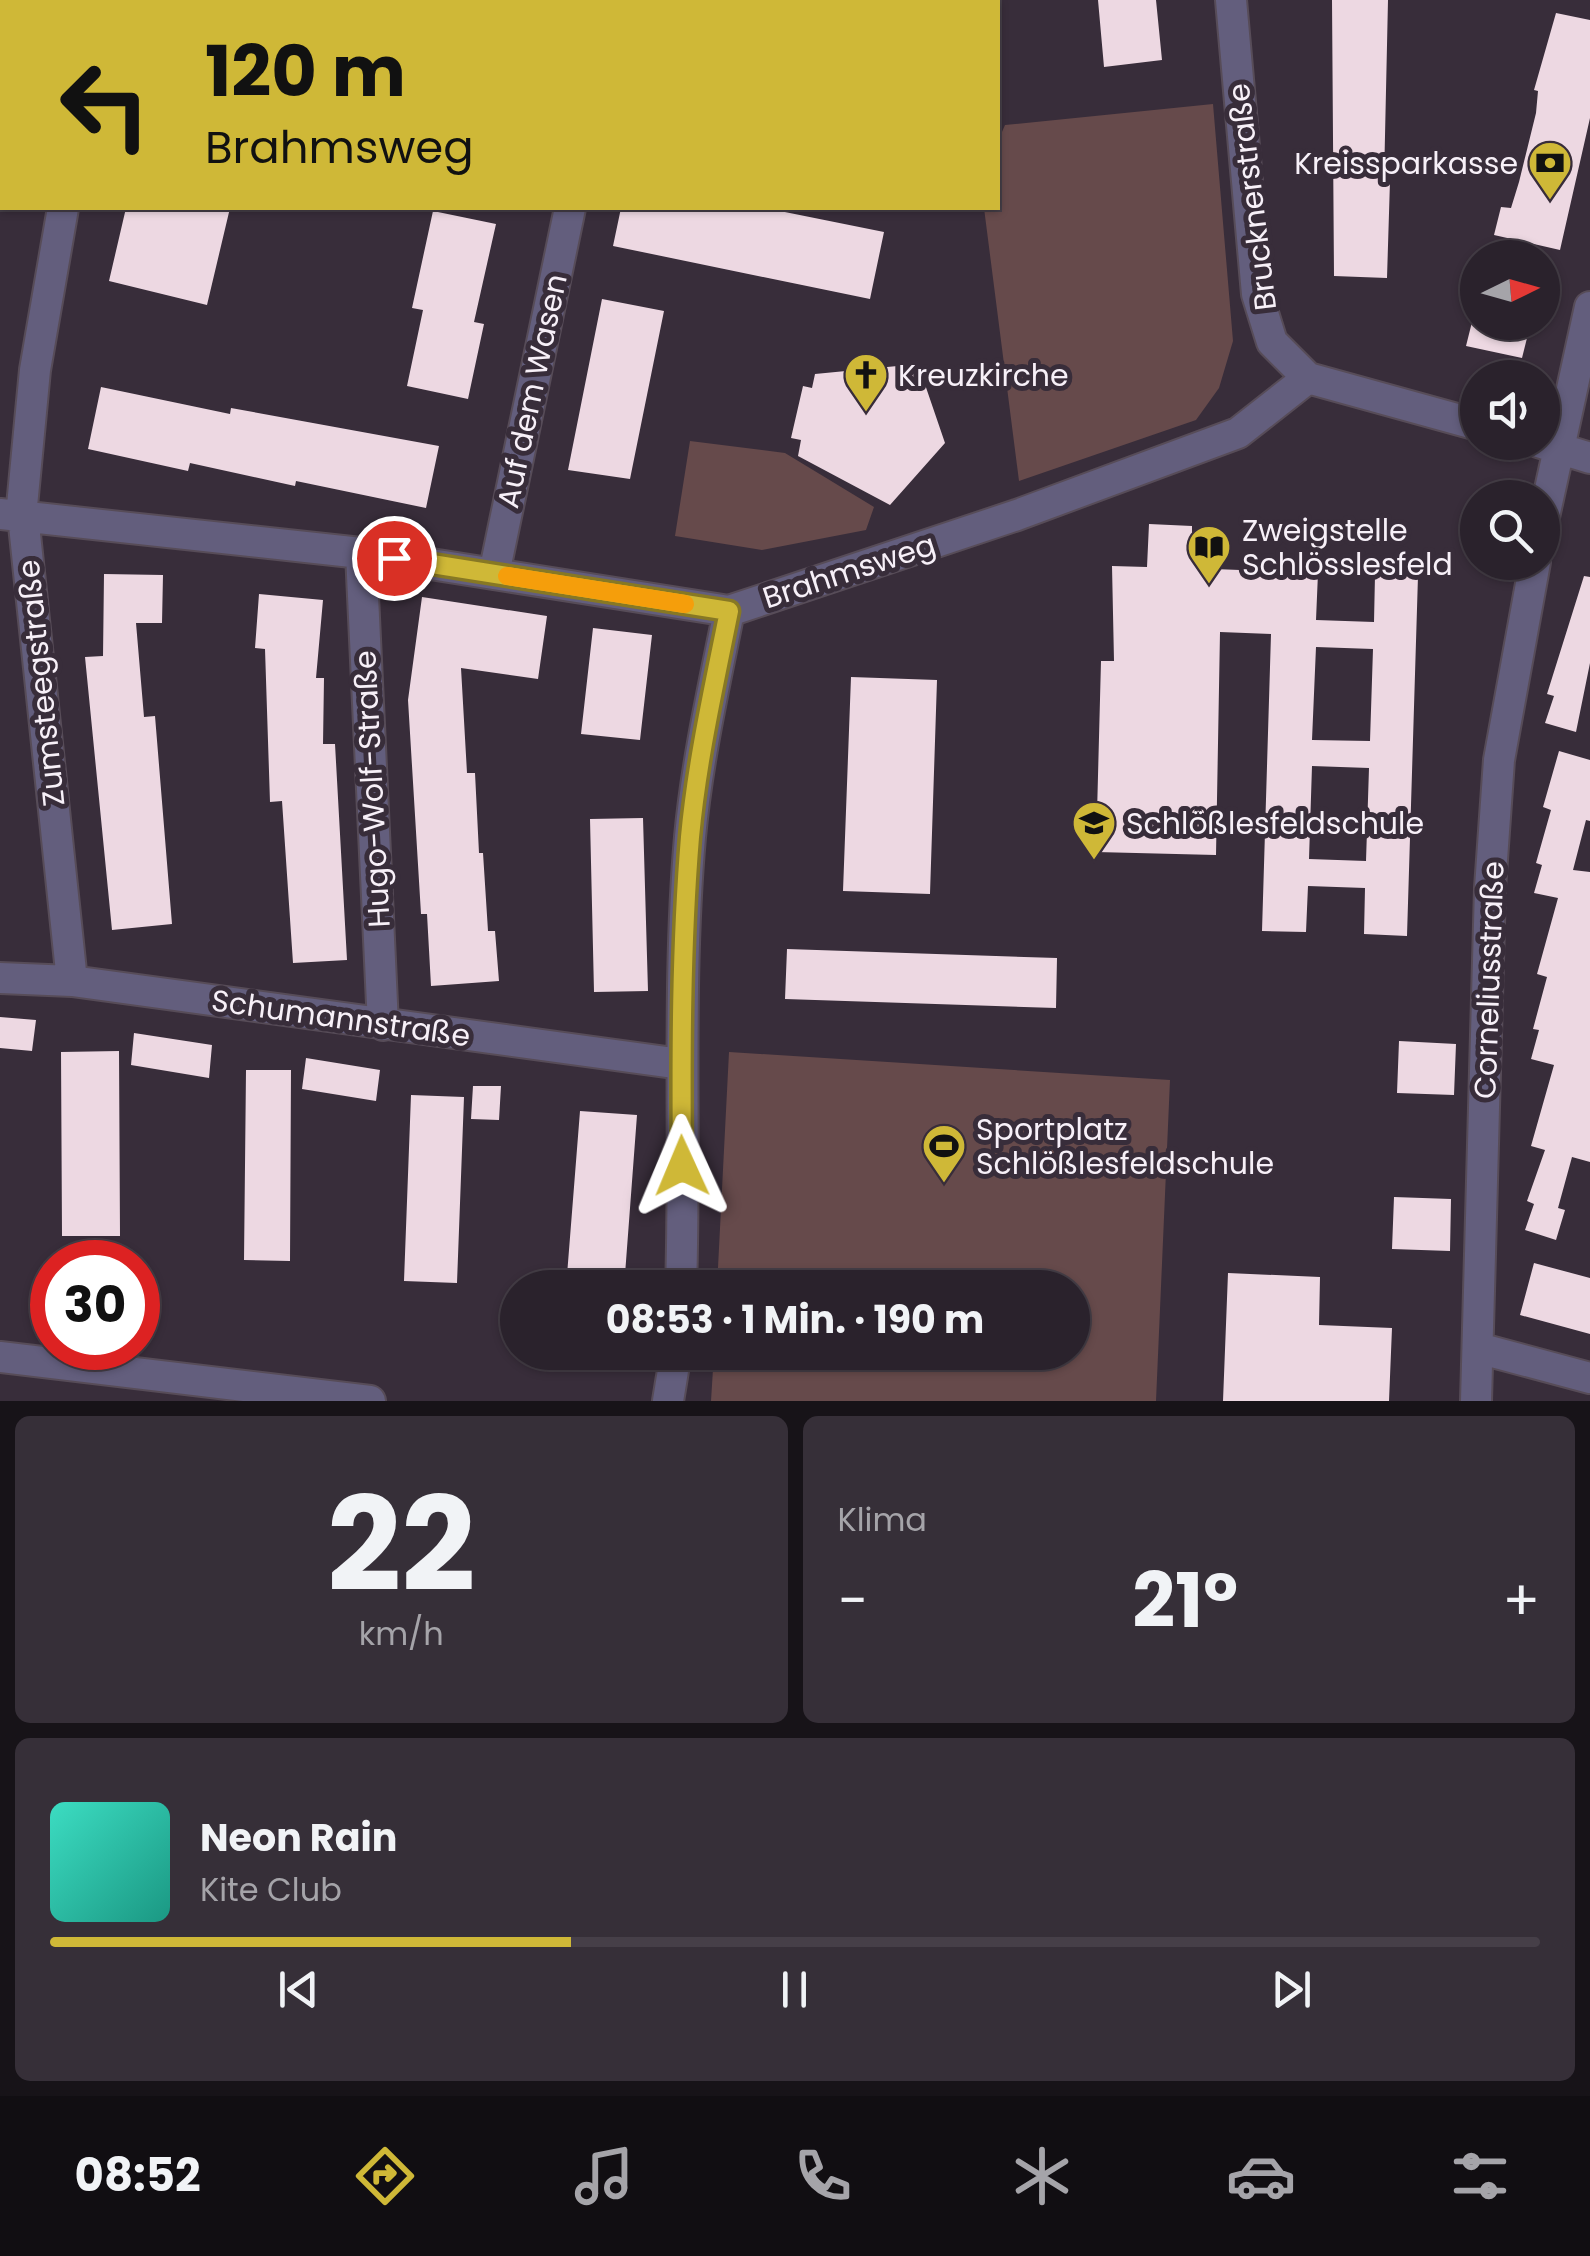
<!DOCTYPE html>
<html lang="de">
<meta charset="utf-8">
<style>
body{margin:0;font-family:Poppins,sans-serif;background:#362f38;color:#f1f3f6;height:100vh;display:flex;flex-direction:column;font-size:38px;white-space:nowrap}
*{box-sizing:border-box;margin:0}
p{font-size:32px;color:#a5a4a9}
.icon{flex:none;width:55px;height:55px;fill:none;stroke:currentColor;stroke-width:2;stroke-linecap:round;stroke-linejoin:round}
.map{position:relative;height:1401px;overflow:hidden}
.panel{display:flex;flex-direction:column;gap:15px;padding:15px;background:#171318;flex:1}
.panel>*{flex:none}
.top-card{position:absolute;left:0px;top:0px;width:1000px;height:210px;box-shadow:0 2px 8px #0004,0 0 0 2px #463f48;background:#cfb837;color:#111;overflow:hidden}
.needle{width:65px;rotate:85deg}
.fabs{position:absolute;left:1460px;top:240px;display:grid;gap:20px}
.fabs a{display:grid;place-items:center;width:100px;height:100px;border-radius:50%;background:#2a222c;box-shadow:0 2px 8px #0004,0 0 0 2px #463f48;font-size:50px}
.speed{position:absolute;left:30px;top:1240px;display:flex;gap:20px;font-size:50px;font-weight:700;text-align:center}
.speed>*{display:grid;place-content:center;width:130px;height:130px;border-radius:50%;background:#2a222c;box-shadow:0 2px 8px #0004,0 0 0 2px #463f48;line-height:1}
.speed .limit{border:15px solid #d22;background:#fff;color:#111}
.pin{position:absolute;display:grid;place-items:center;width:85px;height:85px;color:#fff;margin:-42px;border:5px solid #fff;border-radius:50%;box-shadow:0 2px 10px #0007}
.me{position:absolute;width:110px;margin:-55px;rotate:359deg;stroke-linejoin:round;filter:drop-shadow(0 0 8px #0008)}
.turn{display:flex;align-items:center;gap:35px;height:210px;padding:0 40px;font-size:45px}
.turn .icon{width:130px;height:130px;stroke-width:2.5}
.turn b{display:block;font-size:70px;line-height:85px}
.big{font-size:75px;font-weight:700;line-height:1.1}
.panel .card{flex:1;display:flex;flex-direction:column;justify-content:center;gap:15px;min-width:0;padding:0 35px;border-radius:15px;background:#362f38}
.panel .dial{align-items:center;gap:0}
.dial b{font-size:130px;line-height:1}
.song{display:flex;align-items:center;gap:30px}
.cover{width:120px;height:120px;border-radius:15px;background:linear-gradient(135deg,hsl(170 70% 55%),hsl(170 70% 35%))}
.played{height:10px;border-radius:5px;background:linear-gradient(90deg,#cfb837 35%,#463f48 35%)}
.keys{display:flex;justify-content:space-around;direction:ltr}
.heat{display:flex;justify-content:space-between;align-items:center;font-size:55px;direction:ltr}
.panel .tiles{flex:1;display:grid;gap:15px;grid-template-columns:1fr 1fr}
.card:last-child{grid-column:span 2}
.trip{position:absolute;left:500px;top:1270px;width:590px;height:100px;border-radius:50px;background:#2a222c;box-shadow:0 2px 8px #0004,0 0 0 2px #463f48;font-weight:700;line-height:100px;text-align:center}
.tab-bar{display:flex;height:160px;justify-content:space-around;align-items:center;background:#110e12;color:#a5a4a9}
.tab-bar .icon{width:70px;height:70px}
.tab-bar .on{color:#cfb837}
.tab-bar b{font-size:45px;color:#f1f3f6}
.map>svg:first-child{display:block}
.green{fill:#664a4b}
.building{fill:#edd8e2;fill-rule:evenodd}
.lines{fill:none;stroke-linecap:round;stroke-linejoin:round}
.minor-casing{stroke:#574c58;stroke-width:34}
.minor{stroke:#635e7d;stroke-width:30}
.route-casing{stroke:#877824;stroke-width:25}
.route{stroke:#cfb837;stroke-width:18}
.slow{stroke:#f59e0b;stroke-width:18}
.labels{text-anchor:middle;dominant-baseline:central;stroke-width:10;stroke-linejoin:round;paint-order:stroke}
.poi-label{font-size:30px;fill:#f7f0f8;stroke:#382d3a;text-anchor:start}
.street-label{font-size:30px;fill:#f7f0f8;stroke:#382d3a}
</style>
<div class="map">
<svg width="1590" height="1401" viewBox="0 0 1590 1401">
<rect width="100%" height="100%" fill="#382d3a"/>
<!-- green -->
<path class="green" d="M1213,104L1233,341L1219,388L1196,420L1019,481L984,208H998V141L1005,125Z
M690,441L785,453L874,507L866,530L762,550L675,536Z
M729,1052L1170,1080L1156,1401H711L714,1353L1072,1352V1288L717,1287Z"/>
<!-- building -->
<path class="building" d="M1098,0H1156L1162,60L1104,67Z
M1332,0H1388L1384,181H1390L1387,278L1334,276Z
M1556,13L1590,20V118L1560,250L1494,235L1501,207L1511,208L1519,182L1536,113L1538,91L1534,90Z
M126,208H230L207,305L109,281Z
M621,208H765L884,232L870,299L613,246Z
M433,211L496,224L474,322L484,324L468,399L407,386L423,310L412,308Z
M602,299L664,311L630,479L568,470Z
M1472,322H1531L1522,358L1466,346Z
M918,364L945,443L890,505L798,456L801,440L791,438L803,386L812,388L815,374Z
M101,387L230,414L231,408L439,446L426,508L296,481L295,486L190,463L188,471L88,449Z
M1149,524L1192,526V560H1215L1214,569L1318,573L1316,620L1374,622L1375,575L1418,576L1407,936L1364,934L1365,888L1308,886L1306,932L1262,931L1271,634L1220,632L1216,855L1096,852L1101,661H1114L1112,566L1147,567ZM1316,647L1373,649L1370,741L1312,740ZM1312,766L1369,768L1366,861L1309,859Z
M104,574L163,575L162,623H136L144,717L155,716L172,924L112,930L85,657L103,656Z
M1584,576L1590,577V663L1576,732L1545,723L1554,696L1547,694Z
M259,594L323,600L316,678H324L323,744H335L347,960L293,963L282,801L270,802L265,649L255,648Z
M422,597L547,616L538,679L461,668L467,773H475L479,853H483L488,931H495L499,981L431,986L427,914H421L408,700Z
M593,628L652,635L640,740L581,734Z
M851,677L937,680L930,894L843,891Z
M1559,751L1590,760V821L1586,820L1573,870L1590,872V1162L1572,1157L1558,1208L1565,1210L1556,1240L1525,1230L1534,1204L1527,1201L1545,1150L1531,1146L1554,1065L1531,1059L1539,1030L1533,1029L1547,977L1537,974L1558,898L1534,893L1542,865L1536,863L1551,810L1543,807Z
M643,818L648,991L594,992L590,819Z
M787,949L1057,958L1056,1008L785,999Z
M0,1017L36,1020L32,1051L0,1048Z
M134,1033L212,1045L209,1078L131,1065Z
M1399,1041L1456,1044L1454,1095L1397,1093Z
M119,1051L120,1236H62L61,1052Z
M306,1058L380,1070L376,1101L302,1089Z
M246,1070H291L290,1261L244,1260Z
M473,1086H501L499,1120L471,1119Z
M411,1095L464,1097L457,1283L404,1281Z
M580,1111L637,1115L624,1288H566Z
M1394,1197L1451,1199L1450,1251L1392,1249Z
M1534,1263L1590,1278V1334L1520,1315Z
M1228,1273L1320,1277L1319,1325L1392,1328L1389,1401H1223Z"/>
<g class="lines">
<defs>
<path id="minor" d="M1231,0L1257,294L1272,342L1308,378L1478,425
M108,2V0
M612,2L613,0
M63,208L35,370L22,506L72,981
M1538,442L1590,458
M0,514L361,553L729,611L1017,515L1238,433L1308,378
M1542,526L1590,307
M361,553L383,1025
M494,574L570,208
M0,978L72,981L681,1064
M681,1288C686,1137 677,987 690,837C697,761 714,686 729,611
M1478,1348L1590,1378
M0,1357L370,1401
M668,1401L676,1352
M1476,1401L1490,888L1499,760L1535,562"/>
</defs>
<!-- minor casing -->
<use href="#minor" class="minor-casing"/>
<!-- minor -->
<use href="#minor" class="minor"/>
</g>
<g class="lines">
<defs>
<path id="route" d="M394,558L729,611C714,686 697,761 690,837C681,946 681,1056 682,1166"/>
</defs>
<!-- route casing -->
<use href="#route" class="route-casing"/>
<!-- route -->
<use href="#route" class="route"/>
<!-- slow -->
<path class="slow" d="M507,576L685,604"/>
</g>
<!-- icons -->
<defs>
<symbol id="bank-pin" viewBox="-11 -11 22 30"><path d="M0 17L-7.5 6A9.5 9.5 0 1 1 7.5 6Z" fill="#cfb837" stroke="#382d3a"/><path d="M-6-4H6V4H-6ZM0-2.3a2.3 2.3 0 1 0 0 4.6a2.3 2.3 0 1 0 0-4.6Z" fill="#111"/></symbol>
<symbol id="church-pin" viewBox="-11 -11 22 30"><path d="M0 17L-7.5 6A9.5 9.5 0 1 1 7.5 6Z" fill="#cfb837" stroke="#382d3a"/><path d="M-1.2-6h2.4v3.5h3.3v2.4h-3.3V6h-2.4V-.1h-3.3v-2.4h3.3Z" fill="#111"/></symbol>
<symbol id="library-pin" viewBox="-11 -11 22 30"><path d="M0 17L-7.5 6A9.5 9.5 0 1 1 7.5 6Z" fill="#cfb837" stroke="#382d3a"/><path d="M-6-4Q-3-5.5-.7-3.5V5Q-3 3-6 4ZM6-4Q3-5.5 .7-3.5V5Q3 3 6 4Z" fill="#111"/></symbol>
<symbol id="school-pin" viewBox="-11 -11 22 30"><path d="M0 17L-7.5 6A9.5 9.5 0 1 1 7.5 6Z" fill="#cfb837" stroke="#382d3a"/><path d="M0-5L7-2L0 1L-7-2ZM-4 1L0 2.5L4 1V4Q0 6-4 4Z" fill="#111"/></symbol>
<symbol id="stadium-pin" viewBox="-11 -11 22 30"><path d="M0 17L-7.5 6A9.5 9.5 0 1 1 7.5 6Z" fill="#cfb837" stroke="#382d3a"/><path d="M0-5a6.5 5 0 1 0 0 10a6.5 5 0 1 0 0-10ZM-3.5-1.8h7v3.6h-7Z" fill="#111"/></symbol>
</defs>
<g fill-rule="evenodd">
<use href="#bank-pin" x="1525" y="138" width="50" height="68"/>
<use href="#church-pin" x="841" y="350" width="50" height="68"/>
<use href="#library-pin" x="1184" y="522" width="50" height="68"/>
<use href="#school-pin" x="1069" y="798" width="50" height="68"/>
<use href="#stadium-pin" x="919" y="1121" width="50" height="68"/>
</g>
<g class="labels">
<!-- poi labels -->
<g class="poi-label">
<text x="1518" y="163" text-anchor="end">Kreissparkasse</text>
<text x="898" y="375">Kreuzkirche</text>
<text x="1242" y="530">Zweigstelle<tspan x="1242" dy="34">Schlösslesfeld</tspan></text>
<text x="1126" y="823">Schlößlesfeldschule</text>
<text x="976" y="1129">Sportplatz<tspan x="976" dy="34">Schlößlesfeldschule</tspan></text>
</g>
<!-- street labels -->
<g class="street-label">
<text transform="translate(1252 197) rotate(-97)">Brucknerstraße</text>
<text transform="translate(532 391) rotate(-78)">Auf dem Wasen</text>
<text transform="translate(849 571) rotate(-18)">Brahmsweg</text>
<text transform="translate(41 683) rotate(-96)">Zumsteegstraße</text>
<text transform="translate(372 789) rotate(-93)">Hugo-Wolf-Straße</text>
<text transform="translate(1489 980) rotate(-88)">Corneliusstraße</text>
<text transform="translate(341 1018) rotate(8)">Schumannstraße</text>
</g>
</g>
</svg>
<div class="fabs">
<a><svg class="needle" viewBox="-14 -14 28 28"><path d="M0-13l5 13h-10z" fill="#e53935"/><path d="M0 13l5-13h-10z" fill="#a5a4a9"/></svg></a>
<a><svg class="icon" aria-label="sound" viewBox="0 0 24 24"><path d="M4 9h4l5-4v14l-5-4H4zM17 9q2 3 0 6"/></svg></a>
<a><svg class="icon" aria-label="search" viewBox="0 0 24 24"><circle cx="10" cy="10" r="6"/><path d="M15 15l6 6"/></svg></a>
</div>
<div class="speed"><div class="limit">30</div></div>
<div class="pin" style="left:394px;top:558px;background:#d93025"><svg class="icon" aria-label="arrive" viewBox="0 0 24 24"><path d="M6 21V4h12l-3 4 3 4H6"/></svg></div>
<svg class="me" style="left:682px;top:1166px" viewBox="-20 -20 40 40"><path d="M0-17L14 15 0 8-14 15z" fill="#cfb837" stroke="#fff" stroke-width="4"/></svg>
<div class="trip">08:53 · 1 Min. · 190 m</div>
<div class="top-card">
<div class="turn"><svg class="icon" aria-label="left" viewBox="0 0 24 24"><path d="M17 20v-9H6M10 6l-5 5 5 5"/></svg><div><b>120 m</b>Brahmsweg</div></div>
</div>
</div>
<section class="panel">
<div class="tiles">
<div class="card dial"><b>22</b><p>km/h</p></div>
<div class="card"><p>Klima</p>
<div class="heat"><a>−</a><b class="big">21°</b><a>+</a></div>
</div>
<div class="card">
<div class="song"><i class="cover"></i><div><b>Neon Rain</b><p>Kite Club</p></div></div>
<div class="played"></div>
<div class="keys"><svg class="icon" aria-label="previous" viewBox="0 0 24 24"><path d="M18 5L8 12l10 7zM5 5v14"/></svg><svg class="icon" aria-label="pause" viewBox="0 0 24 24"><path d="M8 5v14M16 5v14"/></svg><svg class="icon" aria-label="next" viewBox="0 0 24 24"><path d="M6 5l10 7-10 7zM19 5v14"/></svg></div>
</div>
</div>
</section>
<nav class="tab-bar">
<b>08:52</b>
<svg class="icon on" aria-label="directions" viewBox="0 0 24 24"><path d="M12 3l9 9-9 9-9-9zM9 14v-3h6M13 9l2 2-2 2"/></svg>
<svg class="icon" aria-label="music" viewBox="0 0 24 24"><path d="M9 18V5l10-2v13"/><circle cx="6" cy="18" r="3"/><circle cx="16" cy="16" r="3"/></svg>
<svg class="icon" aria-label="phone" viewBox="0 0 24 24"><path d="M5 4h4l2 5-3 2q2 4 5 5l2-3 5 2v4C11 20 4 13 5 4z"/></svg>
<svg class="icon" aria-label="climate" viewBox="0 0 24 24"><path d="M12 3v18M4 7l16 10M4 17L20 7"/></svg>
<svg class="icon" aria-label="car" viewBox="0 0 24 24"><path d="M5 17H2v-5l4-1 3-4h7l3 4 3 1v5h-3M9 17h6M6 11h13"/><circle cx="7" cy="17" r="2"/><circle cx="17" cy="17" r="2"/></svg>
<svg class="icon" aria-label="filters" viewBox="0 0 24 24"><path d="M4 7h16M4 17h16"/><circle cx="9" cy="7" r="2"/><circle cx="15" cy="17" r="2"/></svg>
</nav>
